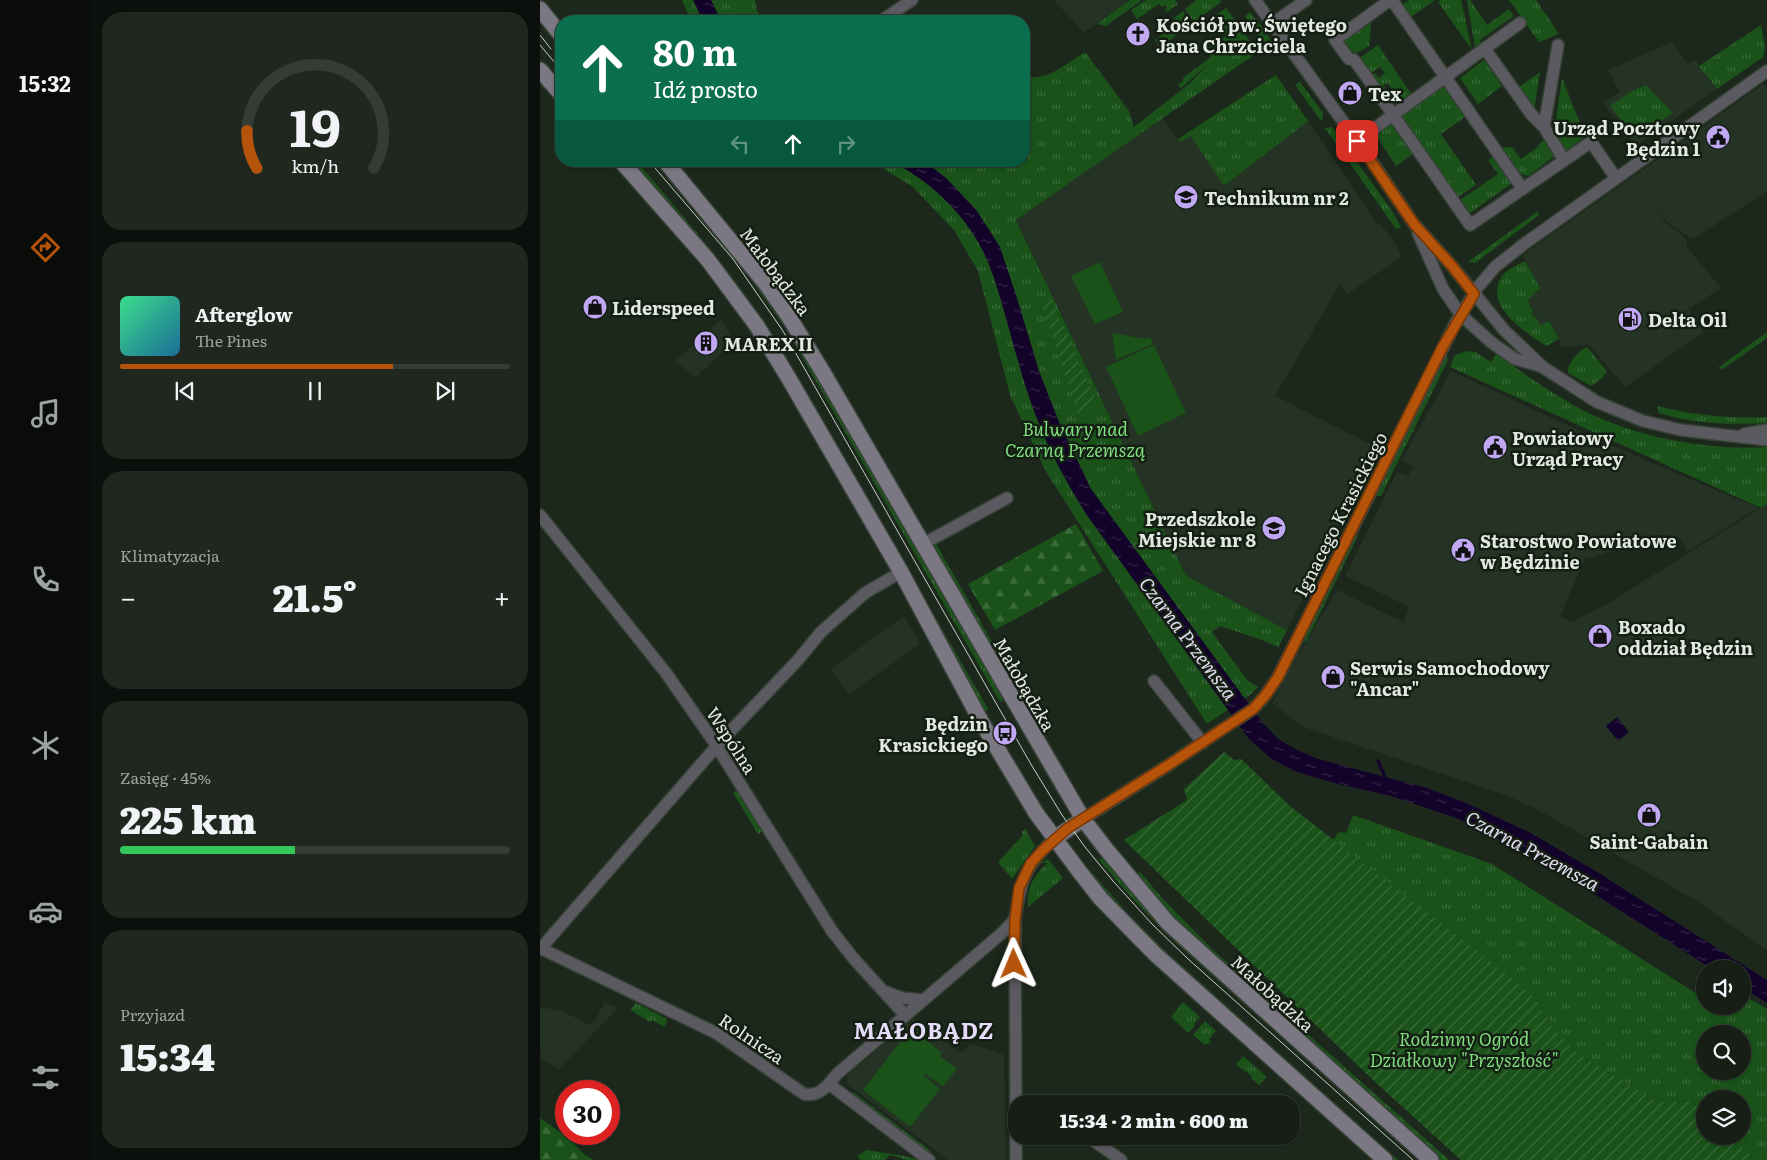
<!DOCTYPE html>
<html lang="pl">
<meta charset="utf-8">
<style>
body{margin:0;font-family:Literata,serif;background:#1f271e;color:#f1f3f6;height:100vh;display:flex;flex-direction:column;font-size:19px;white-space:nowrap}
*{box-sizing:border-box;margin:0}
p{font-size:16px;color:#9ea2a0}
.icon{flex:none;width:28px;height:28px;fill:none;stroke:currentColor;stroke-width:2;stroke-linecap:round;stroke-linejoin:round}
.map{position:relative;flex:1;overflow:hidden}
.side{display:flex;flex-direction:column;gap:12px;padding:12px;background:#0c100c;width:450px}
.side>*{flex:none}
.hud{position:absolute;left:15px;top:15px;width:475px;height:152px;border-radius:20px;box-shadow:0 1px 4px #0004,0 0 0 1px #353c34;background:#0b6e4f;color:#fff;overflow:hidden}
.buttons{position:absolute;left:1156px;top:960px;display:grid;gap:10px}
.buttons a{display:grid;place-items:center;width:55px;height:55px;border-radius:50%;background:#161e15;box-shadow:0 1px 4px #0004,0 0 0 1px #353c34;font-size:25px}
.speed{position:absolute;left:15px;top:1080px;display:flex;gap:10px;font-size:25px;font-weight:700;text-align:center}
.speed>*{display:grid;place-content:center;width:65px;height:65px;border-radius:50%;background:#161e15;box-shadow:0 1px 4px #0004,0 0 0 1px #353c34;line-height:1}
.speed .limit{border:8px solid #d22;background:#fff;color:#111}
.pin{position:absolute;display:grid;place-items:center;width:42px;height:42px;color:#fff;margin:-21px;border-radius:10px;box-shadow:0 2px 8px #0006}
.me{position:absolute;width:55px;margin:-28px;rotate:359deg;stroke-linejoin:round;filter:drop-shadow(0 0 4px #0008)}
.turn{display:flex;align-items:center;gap:18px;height:105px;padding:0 15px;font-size:22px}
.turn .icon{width:65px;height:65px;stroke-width:2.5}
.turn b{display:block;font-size:35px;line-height:42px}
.lanes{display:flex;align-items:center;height:48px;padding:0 15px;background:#0003;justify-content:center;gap:25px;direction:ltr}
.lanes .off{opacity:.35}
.big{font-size:38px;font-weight:800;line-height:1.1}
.side .card{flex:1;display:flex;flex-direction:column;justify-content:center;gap:8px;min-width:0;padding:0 18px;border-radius:20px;background:#1f271e}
.side .dial{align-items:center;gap:0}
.dial svg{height:130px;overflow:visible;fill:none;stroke:#353c34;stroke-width:7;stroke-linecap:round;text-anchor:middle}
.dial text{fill:#f1f3f6;stroke:none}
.song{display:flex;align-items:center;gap:15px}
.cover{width:60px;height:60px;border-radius:8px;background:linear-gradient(135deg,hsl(150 70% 55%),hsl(200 70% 35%))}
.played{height:5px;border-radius:2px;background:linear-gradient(90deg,#b45309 70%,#353c34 70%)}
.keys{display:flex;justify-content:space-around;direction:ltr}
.heat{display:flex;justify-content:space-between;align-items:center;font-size:28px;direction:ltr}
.charge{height:8px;border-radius:4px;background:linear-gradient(90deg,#34c759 45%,#353c34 0)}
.trip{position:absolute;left:468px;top:1095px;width:292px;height:50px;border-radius:20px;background:#161e15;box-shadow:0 1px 4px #0004,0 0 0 1px #353c34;font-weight:800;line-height:50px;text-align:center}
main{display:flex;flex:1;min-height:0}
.menu{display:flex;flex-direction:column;width:90px;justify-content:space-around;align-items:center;background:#090c08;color:#9ea2a0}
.menu .icon{width:35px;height:35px}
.menu .on{color:#b45309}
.menu b{font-size:22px;color:#f1f3f6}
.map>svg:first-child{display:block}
.built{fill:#243323}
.grass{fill:url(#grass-tufts);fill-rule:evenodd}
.forest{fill:url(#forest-firs)}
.garden{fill:url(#garden-furrows)}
.pitch{fill:#1a521a}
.water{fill:url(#water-ripples)}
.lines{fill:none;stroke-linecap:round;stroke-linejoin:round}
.stream{stroke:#130229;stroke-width:3}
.street-casing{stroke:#384338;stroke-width:14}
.secondary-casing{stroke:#384338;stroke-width:18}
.street{stroke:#5c5a61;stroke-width:11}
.secondary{stroke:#7b7883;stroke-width:15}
.tram{stroke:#c6cec6;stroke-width:1}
.route-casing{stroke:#753606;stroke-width:12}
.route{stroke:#b45309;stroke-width:9}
.labels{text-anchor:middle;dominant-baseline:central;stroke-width:5;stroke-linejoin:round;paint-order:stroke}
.poi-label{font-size:18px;font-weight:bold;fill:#e1e9e1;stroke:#141e13;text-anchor:start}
.street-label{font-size:18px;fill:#e1e9e1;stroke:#141e13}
.park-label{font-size:18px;font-style:italic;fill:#7fdd7d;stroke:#141e13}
.water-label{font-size:19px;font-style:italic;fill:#e2dbf2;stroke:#141e13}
.district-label{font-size:22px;font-weight:bold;letter-spacing:1px;fill:#e4dcf9;stroke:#141e13}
</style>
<main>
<nav class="menu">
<b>15:32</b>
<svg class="icon on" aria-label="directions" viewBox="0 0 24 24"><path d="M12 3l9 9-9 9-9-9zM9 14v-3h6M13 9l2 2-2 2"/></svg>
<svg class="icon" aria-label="music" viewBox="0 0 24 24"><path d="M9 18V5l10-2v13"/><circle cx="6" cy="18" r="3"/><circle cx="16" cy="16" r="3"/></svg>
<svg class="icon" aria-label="phone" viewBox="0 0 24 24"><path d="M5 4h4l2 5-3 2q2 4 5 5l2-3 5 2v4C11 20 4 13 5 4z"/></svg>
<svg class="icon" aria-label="climate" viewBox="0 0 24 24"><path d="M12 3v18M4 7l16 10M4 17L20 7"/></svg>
<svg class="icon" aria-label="car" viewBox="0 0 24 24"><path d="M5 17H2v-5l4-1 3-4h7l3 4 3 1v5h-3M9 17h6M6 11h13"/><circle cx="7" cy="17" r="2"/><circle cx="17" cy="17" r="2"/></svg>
<svg class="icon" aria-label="filters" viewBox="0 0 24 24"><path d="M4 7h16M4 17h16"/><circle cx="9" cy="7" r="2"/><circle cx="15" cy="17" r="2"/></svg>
</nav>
<section class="side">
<div class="card dial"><svg viewBox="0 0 100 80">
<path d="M14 69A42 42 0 1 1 86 69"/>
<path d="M14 69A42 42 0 0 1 8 46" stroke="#b45309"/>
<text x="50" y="56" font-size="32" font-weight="700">19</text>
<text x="50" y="72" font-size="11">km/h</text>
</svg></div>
<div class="card">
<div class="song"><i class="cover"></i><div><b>Afterglow</b><p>The Pines</p></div></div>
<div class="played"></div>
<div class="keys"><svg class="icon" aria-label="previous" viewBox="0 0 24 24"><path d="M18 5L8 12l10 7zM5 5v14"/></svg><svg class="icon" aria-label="pause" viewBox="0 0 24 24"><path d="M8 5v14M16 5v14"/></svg><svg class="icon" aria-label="next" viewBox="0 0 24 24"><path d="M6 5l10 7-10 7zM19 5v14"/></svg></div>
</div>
<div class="card"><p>Klimatyzacja</p>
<div class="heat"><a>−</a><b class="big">21.5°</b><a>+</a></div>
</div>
<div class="card"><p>Zasięg · 45%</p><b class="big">225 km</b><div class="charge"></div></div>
<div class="card"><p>Przyjazd</p><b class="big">15:34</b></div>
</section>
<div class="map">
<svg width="1227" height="1160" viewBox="0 0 1227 1160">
<defs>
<pattern id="grass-tufts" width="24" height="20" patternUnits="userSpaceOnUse" patternTransform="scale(1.25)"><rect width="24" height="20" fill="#1a521a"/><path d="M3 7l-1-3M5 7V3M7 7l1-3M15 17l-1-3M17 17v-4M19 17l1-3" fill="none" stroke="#3b6b3b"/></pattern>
<pattern id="forest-firs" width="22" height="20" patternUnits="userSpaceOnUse" patternTransform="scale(1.25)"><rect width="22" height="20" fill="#1a521a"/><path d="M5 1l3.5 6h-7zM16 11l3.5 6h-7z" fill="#3b6b3b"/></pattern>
<pattern id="garden-furrows" width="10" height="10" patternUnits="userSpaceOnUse" patternTransform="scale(1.25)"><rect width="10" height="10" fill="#1a521a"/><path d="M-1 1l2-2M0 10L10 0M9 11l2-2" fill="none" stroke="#3b6b3b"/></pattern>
<pattern id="water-ripples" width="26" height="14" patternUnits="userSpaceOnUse" patternTransform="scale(1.25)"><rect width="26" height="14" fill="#130229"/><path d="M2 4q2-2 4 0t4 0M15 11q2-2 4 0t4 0" fill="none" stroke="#352748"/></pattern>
</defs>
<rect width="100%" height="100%" fill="#1d281c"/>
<!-- built -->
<path class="built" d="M514,0H589L544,33Z
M1132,42L1148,64L1155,60L1177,89L1096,146L1063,103L1080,92L1068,70Z
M1223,84L1227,88V191L1153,239L1127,222L1109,202L1125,222L1139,233L1147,241V247L1181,288L1148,309L1164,332L1085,387L1049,345L1022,347L1009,321L1000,325L996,317H993L991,313L994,312L988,300L999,290L983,255Z
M623,118L640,142L651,136L684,186L768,121L837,224L840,223L855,243L862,257L807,294L800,284L735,396L836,447L747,630L650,578L645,574L476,219Z
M181,320L195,340L155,378L135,361Z
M911,371L1068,444L1218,508L1147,552L1139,537L1119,535L1054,557L1045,558L1020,616L1032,622L1072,601L1227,504V950L1157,901L1002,812L966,795L763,727L732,703L757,657L797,590L863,622L870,607L805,576L857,472L868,476L873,467L862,460Z
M364,616L380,644L309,694L290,669Z
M65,1002L78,1008L19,1069L0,1058L2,1052L0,1050V1007L22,1011L50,1025L56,1019Z
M374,1019L420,1053L423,1052L430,1044L464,1054L466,1160H408L308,1085L307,1079L308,1074Z"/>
<!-- grass -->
<path class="grass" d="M142,0H215L217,11L225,21H151Z
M590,0H602L566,26L557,24Z
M606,0H635L638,4L627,12L625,9L627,8L625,5L622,7L619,4L597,19L591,10Z
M656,0H680L681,2L654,22L645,9Z
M869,0H895L871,17L862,5Z
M901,0H921L932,50L898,2Z
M927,0H930L947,25L969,9L974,16L940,40L942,48L936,53Z
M969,0H996L1019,34L999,42Z
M686,8L718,52L476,220L645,574L650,578L747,630L738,647L722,640L680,626L672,632L708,681L718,687L711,694L667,724L505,470L470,395L438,271L414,230L373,187L331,161H484V76C507,82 526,64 545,52L589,111L594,127L649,84L668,64L641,88L638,85L643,81V78L671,57L666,50L686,36L670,20Z
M643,11L652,24L620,47L615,40L636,24L633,19Z
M710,12C718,23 737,40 732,54L705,16Z
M832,16L829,46L815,54L805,42V38Z
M1221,25L1225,47L1223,57L1177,89L1159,66Z
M838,45L872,95L853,108L849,102L856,96L848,83L843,85L851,97L847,100L830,76L835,73L839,78L845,73L840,67L829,74L818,59Z
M944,60L962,86L938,104L920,78Z
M1000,72L994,110L979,87Z
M736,75L768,121L684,186L651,136L640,142L638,139Z
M1022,78L1045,136L1024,153L1015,141L1024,134L1014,120L1008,125L1006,120L1016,119Z
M760,82L783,113V117L781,121L755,85Z
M904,83L928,115L901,134L936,185L918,197L860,117Z
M1106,85L1133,113L1096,138L1070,106L1090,92Z
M851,121L874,153L856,166L835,134Z
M792,127L852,211L861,227L856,229L785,128Z
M1004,140L1015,156L988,176L981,174L962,148L972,147L981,159L999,146L998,145Z
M955,155L975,181L930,213L920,200L958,174L948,160Z
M90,161H96C146,219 195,276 237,341L448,709L444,712L501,806H499L478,773L250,367Z
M114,161H118C165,218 213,275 254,337L520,793L518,794L464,700L460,702L246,329L191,251Z
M998,211L999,215L935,263L928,262Z
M985,261L1000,288L988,300L993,312L991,313L994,318L996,317L1000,325L1009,321L1019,339L1006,346C987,333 942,306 962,276C967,269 978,265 985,261Z
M1227,332V338L1186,367L1182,369L1178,368Z
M1047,347L1067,371L1061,379L1051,386L1028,373C1027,363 1038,351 1047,347Z
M927,351L936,352L951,362L956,354C991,378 1027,405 1067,421C1117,441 1173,450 1227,447V504L1221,508L910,367L915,355Z
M906,355L908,360L841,496H835Z
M1117,406C1153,415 1190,419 1227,417V423C1192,425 1153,424 1119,413Z
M819,534L766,642L763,641L816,535Z
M395,542L459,654L455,656L391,544Z
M197,790L222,831L218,834L193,793Z
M813,815L952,864L1165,999V1006H1176L1182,1010L1185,1006H1202L1203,995L1227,1009V1160H1216L1190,1136H1202V1099H1165V1114L1151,1101L1118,1102L1037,1053L1007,1023L1010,1020L1003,1013L998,1002L977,983L793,840L799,832L806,833ZM1183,1031L1184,1034H1202V1071H1165V1034H1183Z
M485,829L495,846L472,879L458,862L483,835L482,832Z
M563,857L882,1160H879L634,941L593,899L559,860Z
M508,859L523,878L488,907C486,889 494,874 508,863H501Z
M548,868L589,915L622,948L858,1160H854L627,956L571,900L546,870Z
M600,872L622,898L672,949L909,1160H901L634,919L596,875Z
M643,1002L660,1017L654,1024L655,1026L648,1033L631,1017Z
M96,1003L127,1019L125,1027L112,1020L110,1022L90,1010Z
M665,1021L676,1031L669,1040L671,1042L665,1045L653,1035Z
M703,1056L727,1077L719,1085L711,1078L712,1076L696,1065Z
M311,1092H313L391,1151L387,1152L310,1093Z
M327,1150L364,1156L380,1160H367L350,1155L345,1160H321L317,1156Z"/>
<!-- forest -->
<path class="forest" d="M536,524L563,571L455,630L428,584Z
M0,1118L27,1137L45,1155L54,1160H0Z"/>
<!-- garden -->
<path class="garden" d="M511,295L519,319L529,337L538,360L556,398L555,407L538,414L500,300Z
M684,752L694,760L701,759L750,806L977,982L998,1002L1003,1013L1010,1020L1008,1023L1037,1053L1118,1102L1151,1101L1165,1114V1136H1190L1216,1160H921L833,1080L584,840L647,800L644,789Z"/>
<!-- pitch -->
<path class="pitch" d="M560,262L583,312L555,324L531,276Z
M572,333L606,339L610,337L613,344L576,360Z
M614,345L646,413L598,436L566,367Z
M371,1028L402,1053L400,1056L417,1069L403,1086L385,1074L384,1076L400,1089L370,1127L323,1090Z"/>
<!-- water -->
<path class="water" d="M153,0H171L181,21H163Z
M351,161H384L387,163L407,179L437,211L460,247L476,295L499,371L519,422L551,489L722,722L738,739L757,750L778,759L887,788L926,803L991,833L1057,872L1227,980V1003L1203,988L1202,969H1172L1037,883L979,849L919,819L851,796L798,784L757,772L732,759L709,739L546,514C527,483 509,451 496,416C477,368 468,316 450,267C432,220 394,183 351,161Z
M1077,717L1089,732L1078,741L1066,726Z"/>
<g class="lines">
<!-- stream -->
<path class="stream" d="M838,761L846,779"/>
<defs>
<path id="street" d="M715,0L833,163L874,224L912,266L964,330L1004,368L1057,402L1103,421L1141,430L1227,440
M850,0L795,40L809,59L814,60L826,76L930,225L1051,142L1076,178
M852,0L982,188
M341,21L372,0
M732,24L766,0
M1018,45L1004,127L1024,160
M945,49L991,114L1004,127
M817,141L980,23
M878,233L903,289L921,315L952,343L975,359L1000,366
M1204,434L1227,430
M0,515L126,673L174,742L292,931L314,959L365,1015
M383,544L467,498
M614,681L663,743
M543,819L630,764L713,709L725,696L738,677L915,324L938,287L955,267L984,244L1227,71
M2,947L182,740L258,660L281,632L325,593L361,572
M0,948L176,1033L264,1094C280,1097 287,1086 297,1074L462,933L475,919
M346,992L362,998L383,1000
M289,1084L389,1160
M476,1129L475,919C481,879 484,867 515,838
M476,1136V1160
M547,1136L581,1160"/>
<path id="secondary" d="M0,9L21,35
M0,70L21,94
M81,161L168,260L217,326L248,377L361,572L442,723L496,813L539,871L561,899L615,954L845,1160
M125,161L226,284L249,317L284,374L543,819L566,849L628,923L891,1160
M515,838L543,819"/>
</defs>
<!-- street casing -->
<use href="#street" class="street-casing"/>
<!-- secondary casing -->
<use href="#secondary" class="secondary-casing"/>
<!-- street -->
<use href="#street" class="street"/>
<!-- secondary -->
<use href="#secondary" class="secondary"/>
<!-- tram -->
<path class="tram" d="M0,35L11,49
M0,45L21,70
M109,161L193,259L243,331L492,766L522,815L545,847L573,881L612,924L647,958L873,1160"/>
</g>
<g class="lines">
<defs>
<path id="route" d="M474,964L475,920L479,888L491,863L503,850L528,828L630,764L713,709L725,696L738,677L902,348L934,294L912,266L874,224L817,141"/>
</defs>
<!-- route casing -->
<use href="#route" class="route-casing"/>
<!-- route -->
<use href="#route" class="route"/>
</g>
<!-- icons -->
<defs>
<symbol id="church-disc" viewBox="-11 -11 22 22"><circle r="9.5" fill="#c0a8f3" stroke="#141e13"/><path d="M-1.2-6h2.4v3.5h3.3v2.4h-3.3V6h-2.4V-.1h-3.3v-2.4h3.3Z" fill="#111"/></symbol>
<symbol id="shop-disc" viewBox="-11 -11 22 22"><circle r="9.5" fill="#c0a8f3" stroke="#141e13"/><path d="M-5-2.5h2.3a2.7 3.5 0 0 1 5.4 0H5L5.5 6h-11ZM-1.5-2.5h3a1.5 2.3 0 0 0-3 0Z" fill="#111"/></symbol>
<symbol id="civic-disc" viewBox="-11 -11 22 22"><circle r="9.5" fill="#c0a8f3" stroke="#141e13"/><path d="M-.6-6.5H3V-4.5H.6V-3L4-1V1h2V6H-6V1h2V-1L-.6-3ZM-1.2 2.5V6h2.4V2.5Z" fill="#111"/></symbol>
<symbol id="school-disc" viewBox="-11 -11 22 22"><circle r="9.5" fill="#c0a8f3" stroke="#141e13"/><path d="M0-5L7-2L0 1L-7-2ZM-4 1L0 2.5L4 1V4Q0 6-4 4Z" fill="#111"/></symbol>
<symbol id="fuel-disc" viewBox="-11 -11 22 22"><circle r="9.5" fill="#c0a8f3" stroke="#141e13"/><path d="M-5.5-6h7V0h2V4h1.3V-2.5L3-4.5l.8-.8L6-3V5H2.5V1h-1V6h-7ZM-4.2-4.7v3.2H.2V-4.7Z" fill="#111"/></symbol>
<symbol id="building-disc" viewBox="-11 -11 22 22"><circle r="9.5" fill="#c0a8f3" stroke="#141e13"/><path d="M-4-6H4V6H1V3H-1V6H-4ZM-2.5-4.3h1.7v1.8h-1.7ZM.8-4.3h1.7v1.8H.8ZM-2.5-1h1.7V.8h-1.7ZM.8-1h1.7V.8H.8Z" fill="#111"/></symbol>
<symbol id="bus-disc" viewBox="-11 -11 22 22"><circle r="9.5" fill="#c0a8f3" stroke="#141e13"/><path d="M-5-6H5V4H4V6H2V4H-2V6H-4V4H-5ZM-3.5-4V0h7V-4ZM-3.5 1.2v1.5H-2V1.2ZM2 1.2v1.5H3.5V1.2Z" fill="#111"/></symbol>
</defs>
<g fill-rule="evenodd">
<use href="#church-disc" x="584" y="20" width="28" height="28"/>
<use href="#shop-disc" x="796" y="79" width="28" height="28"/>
<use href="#civic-disc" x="1164" y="123" width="28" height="28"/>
<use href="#school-disc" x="632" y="183" width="28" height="28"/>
<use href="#shop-disc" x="41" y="293" width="28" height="28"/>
<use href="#fuel-disc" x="1076" y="305" width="28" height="28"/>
<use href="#building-disc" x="152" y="329" width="28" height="28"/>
<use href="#civic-disc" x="941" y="433" width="28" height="28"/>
<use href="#school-disc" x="720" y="514" width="28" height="28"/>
<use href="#civic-disc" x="909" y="536" width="28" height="28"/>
<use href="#shop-disc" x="1046" y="622" width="28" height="28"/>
<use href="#shop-disc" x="779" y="663" width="28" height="28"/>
<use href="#bus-disc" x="451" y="719" width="28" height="28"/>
<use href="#shop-disc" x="1095" y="801" width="28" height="28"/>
</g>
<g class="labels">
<!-- poi labels -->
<g class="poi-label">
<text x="616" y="24">Kościół pw. Świętego<tspan x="616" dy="21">Jana Chrzciciela</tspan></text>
<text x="828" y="93">Tex</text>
<text x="1160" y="127" text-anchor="end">Urząd Pocztowy<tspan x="1160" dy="21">Będzin 1</tspan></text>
<text x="664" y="197">Technikum nr 2</text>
<text x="72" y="307">Liderspeed</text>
<text x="1108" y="319">Delta Oil</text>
<text x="184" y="343">MAREX II</text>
<text x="972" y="437">Powiatowy<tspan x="972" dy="21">Urząd Pracy</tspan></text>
<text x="716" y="518" text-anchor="end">Przedszkole<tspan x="716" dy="21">Miejskie nr 8</tspan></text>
<text x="940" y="540">Starostwo Powiatowe<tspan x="940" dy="21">w Będzinie</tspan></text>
<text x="1078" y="626">Boxado<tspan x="1078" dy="21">oddział Będzin</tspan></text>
<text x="810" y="667">Serwis Samochodowy<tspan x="810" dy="21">"Ancar"</tspan></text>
<text x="448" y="723" text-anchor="end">Będzin<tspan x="448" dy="21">Krasickiego</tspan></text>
<text x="1109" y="841" text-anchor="middle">Saint-Gabain</text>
</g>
<!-- street labels -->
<g class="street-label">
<text transform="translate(236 271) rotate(53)">Małobądzka</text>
<text transform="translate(800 514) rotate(-63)">Ignacego Krasickiego</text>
<text transform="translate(485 684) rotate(60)">Małobądzka</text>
<text transform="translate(192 740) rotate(57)">Wspólna</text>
<text transform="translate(733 993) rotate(42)">Małobądzka</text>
<text transform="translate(212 1038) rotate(34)">Rolnicza</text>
</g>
<!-- park labels -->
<g class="park-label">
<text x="535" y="428">Bulwary nad<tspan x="535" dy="21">Czarną Przemszą</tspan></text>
<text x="924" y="1038">Rodzinny Ogród<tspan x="924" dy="21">Działkowy "Przyszłość"</tspan></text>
</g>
<!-- water labels -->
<g class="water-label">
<text transform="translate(649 638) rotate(53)">Czarna Przemsza</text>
<text transform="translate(993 850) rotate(28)">Czarna Przemsza</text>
</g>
<!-- district labels -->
<g class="district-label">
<text x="384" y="1029">MAŁOBĄDZ</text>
</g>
</g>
</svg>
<div class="buttons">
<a><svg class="icon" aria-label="sound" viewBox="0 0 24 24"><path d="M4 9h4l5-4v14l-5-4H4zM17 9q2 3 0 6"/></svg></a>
<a><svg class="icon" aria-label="search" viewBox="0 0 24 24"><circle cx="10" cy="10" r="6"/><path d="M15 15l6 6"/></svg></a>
<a><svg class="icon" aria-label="layers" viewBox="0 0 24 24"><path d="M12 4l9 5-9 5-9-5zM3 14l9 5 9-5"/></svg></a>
</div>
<div class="speed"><div class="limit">30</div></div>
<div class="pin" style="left:817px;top:141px;background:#d93025"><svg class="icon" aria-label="arrive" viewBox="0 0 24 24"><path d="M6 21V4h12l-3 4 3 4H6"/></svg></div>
<svg class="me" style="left:474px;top:964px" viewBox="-20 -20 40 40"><path d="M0-17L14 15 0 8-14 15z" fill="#b45309" stroke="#fff" stroke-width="4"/></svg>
<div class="trip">15:34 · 2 min · 600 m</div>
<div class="hud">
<div class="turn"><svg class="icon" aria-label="ahead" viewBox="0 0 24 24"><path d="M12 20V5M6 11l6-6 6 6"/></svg><div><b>80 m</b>Idź prosto</div></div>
<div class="lanes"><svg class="icon off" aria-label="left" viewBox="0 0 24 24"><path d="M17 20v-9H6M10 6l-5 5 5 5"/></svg><svg class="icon" aria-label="ahead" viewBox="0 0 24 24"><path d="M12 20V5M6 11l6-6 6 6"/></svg><svg class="icon off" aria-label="right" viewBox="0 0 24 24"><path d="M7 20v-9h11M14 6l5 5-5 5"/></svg></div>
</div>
</div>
</main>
